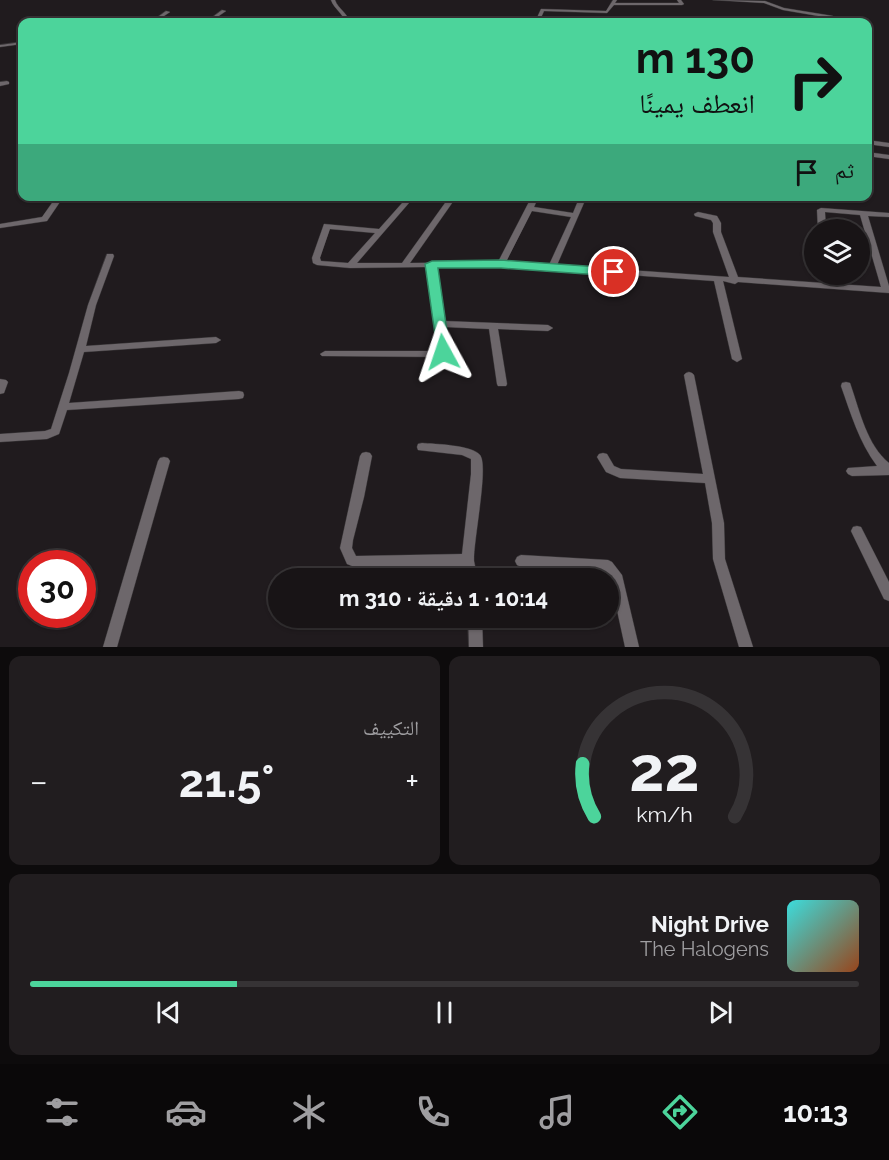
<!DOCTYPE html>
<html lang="ar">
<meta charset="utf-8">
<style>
body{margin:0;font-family:Raleway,"Noto Naskh Arabic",sans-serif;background:#211d1f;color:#f1f3f6;direction:rtl;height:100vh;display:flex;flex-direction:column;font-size:22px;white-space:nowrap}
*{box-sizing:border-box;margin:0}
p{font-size:20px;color:#9f9ea1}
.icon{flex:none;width:33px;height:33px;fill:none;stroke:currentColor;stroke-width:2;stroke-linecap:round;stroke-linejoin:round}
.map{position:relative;height:647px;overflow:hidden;direction:ltr}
.sheet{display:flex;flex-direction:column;gap:9px;padding:9px;background:#0d0b0c;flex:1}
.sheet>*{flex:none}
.banner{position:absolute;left:18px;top:18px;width:854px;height:183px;border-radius:12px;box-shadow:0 2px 4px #0004,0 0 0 2px #363335;direction:rtl;background:#4cd49b;color:#111;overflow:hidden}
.tools{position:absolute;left:804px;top:219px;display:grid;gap:12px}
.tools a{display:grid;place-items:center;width:66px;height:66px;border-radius:50%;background:#181416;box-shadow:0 2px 4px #0004,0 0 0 2px #363335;font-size:30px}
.speed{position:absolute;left:18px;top:550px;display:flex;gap:12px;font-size:30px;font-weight:700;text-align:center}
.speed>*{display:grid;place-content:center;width:78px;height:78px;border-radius:50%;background:#181416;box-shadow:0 2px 4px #0004,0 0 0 2px #363335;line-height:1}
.speed .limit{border:9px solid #d22;background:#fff;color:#111}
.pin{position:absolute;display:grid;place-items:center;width:51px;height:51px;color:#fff;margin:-26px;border:3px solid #fff;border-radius:50%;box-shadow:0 2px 6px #0007}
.me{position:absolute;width:66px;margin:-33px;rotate:355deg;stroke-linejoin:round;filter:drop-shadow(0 0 4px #0008)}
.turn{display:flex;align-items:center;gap:21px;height:126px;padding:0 18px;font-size:27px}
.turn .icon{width:78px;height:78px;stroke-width:2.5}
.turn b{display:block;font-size:42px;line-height:51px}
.then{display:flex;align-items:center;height:57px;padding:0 18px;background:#0003;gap:12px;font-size:22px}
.big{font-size:45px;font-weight:700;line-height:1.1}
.sheet .card{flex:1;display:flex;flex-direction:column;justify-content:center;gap:9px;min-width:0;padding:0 21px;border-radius:12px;background:#211d1f}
.sheet .dial{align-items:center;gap:0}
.dial svg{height:156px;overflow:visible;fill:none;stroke:#363335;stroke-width:7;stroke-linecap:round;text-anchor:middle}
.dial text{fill:#f1f3f6;stroke:none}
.song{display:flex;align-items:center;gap:18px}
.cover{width:72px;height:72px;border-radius:9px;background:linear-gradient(135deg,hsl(180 70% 55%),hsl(20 70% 35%))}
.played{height:6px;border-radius:3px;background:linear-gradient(90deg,#4cd49b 25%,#363335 25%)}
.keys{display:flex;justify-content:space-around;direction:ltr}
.heat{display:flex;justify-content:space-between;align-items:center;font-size:33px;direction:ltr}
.sheet .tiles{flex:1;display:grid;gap:9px;grid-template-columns:1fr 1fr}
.card:last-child{grid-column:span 2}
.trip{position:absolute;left:268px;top:568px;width:351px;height:60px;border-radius:30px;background:#181416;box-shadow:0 2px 4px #0004,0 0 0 2px #363335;font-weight:700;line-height:60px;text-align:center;direction:rtl}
.tabs{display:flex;height:96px;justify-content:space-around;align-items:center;background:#0a0809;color:#9f9ea1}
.tabs .icon{width:42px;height:42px}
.tabs .active{color:#4cd49b}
.tabs b{font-size:27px;color:#f1f3f6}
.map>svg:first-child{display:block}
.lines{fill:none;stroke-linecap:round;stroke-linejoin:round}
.street-casing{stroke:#3a3739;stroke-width:1}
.street{fill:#6d676b;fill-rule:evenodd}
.route{fill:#4cd49b;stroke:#318a65;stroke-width:1.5}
</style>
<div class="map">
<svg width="889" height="647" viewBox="0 0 889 647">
<rect width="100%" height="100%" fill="#201b1e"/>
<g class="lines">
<defs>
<path id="street" d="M331,0H335C338,9 348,13 349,22H345C343,13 334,9 331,0Z
M613,0H617L615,3H679L677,0H681L684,4L682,5H614L607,13L544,11L539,22H535L541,9L606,11Z
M713,0L765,1L784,8L833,16L840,22H834L830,18L783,10L764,3Z
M222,10L226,11L210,22H206Z
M166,11L170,12L155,22H151Z
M611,19L793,21L795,22L609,21Z
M175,21H203L205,22H173Z
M22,42V44L0,47V45Z
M7,81L9,82V84L0,86V82Z
M867,140L889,143V147L867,144Z
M867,152L889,155V159L867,156Z
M57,196H64L47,221L0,228V224L42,217Z
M382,196H397L406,198L408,196H415L357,263H402L445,203L431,196H442L448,199L450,196H457L410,263L498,262L532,196H539L534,207L573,213L580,196H587L557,265L729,277L713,232V223L711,220L695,216L694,214L698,212L717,216L721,223V232L738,277L881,287L860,215L825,212L826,230H818L817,210L821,208L889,213V217L868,216L889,286V293L738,282L735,284L723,281L742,359L737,362L732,359L714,281L501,266L437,267L444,321L548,325L553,328L548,331L498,329L507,384L506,386H498L497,384L489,329L445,327L448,345L447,354L442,357L322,356L320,354L325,351H438V345L428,267L350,268L317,265L313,263L312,258L324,224L379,229L403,202ZM532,211L571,217L549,265L506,262ZM330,229L375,233L348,263L321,261L320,258Z
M107,254H113L114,256L96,305L86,346L216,337L221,340L216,343L84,352L69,403L239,391L243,392L244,395L243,398L239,399L67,410L59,434L47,439L0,442V434L45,431L51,429L69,373L88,305Z
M689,372L692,373L694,375L724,523L725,559L753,647H739L713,559L712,523L705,483L620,478L606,472L597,457L599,454L603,453L607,454L614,466L621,469L703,474L684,375L686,373Z
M0,379L6,380L8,382L4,393L0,394Z
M846,382L850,383L851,386C860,412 867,445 889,463V475L852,476L848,474L846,471L848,468L877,466C859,442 851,414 841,386L842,383Z
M422,443C435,444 472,445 480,455C489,466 473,542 474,561C475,567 477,573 478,579H466L463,566L357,568L347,564L340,548L360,456L362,453L366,452L370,453L372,456L364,497L353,540L352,548L356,556L462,554L471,474V459L462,455L418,450L417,447L418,444Z
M164,457L168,458L170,461L117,647H103L158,461L160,458Z
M857,526L861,527L889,582V601L884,599L851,531L853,527Z
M521,555L608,560L612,562L622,575L639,647H625L610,578L605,572L521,567L517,565L515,561L517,557Z
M468,618H482L483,647H469Z"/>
</defs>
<!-- street casing -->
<use href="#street" class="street-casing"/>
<!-- street -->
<use href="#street" class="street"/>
</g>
<!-- route -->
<path class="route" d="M501,260L614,268L620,272L614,276L501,268H438L450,352L448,356H438L425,264L432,261Z"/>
</svg>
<div class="tools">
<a><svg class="icon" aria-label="layers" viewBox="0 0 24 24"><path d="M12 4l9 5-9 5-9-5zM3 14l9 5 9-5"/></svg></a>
</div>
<div class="speed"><div class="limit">30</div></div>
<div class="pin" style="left:614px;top:272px;background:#d93025"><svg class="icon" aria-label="arrive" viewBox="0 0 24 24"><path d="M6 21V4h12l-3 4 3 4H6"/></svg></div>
<svg class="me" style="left:443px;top:352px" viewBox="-20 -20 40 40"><path d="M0-17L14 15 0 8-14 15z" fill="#4cd49b" stroke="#fff" stroke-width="4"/></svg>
<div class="trip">10:14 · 1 دقيقة · 310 m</div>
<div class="banner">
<div class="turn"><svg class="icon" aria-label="right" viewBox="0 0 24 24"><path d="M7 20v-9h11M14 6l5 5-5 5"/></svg><div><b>130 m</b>انعطف يمينًا</div></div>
<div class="then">ثم<svg class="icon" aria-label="arrive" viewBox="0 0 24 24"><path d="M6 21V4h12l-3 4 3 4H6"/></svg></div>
</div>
</div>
<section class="sheet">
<div class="tiles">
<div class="card dial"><svg viewBox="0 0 100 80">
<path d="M14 69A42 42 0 1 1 86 69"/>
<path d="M14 69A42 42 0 0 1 8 42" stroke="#4cd49b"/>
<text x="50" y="56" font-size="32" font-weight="700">22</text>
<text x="50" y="72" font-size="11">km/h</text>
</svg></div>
<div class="card"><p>التكييف</p>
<div class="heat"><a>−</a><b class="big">21.5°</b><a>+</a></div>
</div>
<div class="card">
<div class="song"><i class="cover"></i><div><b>Night Drive</b><p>The Halogens</p></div></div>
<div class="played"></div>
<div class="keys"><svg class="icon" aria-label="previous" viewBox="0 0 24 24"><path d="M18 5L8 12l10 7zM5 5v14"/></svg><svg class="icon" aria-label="pause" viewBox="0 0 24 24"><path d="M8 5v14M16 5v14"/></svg><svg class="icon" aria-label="next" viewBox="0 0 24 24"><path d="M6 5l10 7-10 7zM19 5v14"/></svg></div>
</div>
</div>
</section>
<nav class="tabs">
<b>10:13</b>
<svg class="icon active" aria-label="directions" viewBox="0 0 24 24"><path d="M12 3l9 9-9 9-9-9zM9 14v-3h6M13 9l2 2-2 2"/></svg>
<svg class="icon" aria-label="music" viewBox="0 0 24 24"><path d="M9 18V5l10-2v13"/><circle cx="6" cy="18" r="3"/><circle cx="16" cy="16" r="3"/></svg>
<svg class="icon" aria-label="phone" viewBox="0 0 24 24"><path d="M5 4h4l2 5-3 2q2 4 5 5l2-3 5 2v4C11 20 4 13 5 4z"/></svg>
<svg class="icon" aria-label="climate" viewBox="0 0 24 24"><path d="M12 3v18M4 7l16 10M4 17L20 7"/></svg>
<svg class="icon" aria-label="car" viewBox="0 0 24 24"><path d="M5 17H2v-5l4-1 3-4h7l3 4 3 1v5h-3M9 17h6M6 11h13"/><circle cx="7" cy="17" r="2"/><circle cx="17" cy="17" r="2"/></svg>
<svg class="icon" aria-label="filters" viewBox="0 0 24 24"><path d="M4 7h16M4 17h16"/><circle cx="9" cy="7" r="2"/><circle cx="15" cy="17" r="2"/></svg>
</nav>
